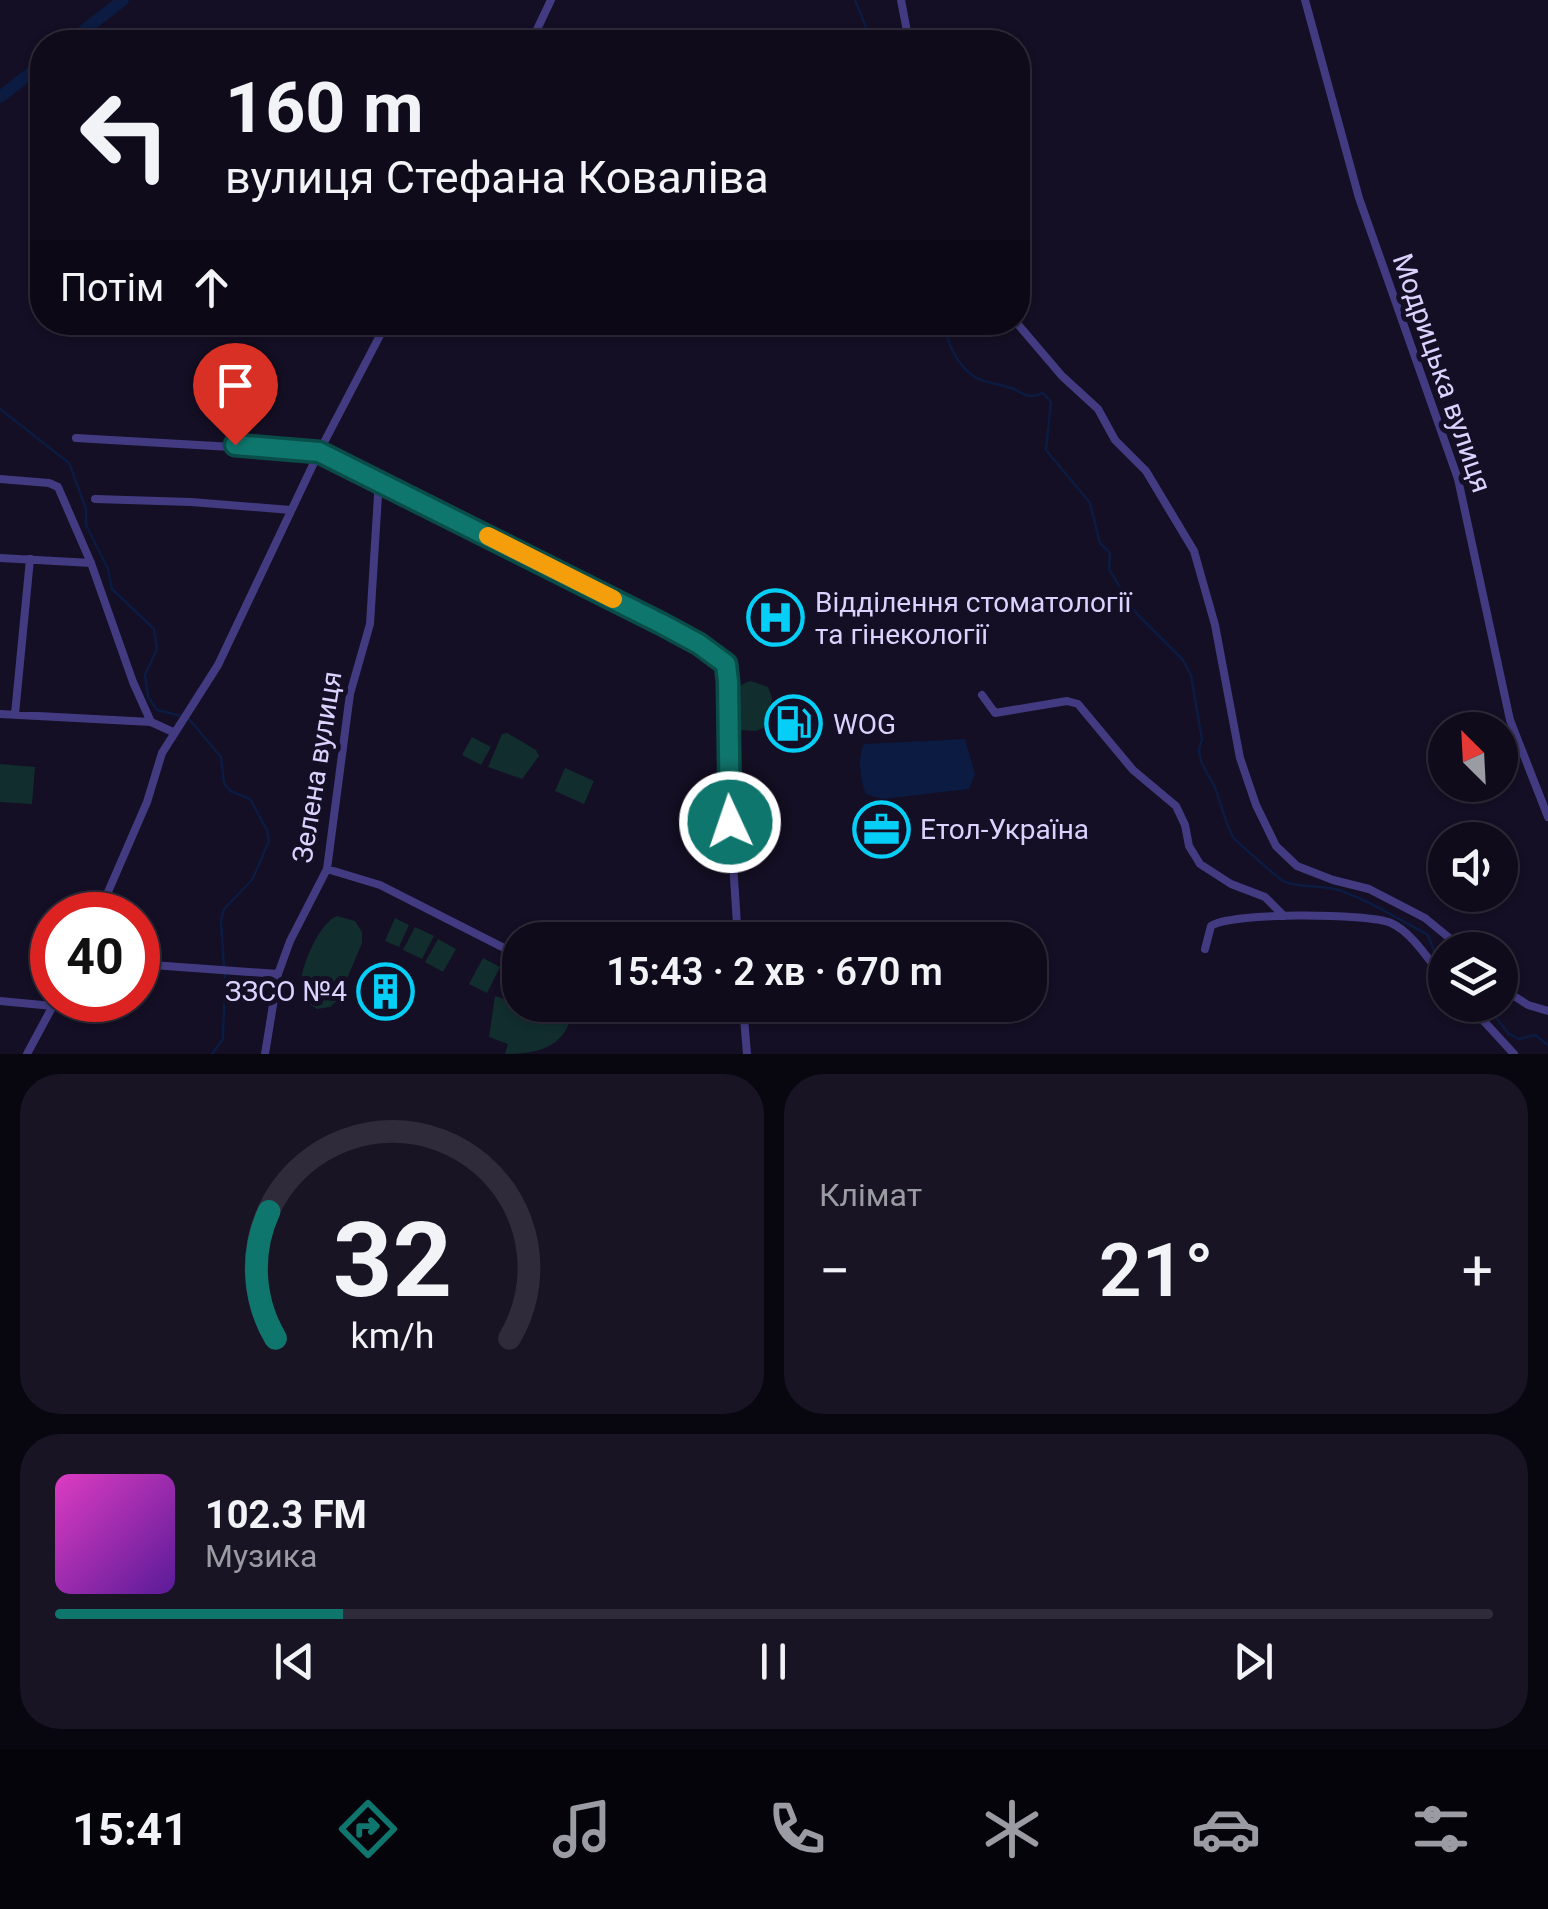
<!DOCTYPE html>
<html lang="uk">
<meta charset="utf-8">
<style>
body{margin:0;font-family:Roboto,sans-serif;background:#181424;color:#f1f3f6;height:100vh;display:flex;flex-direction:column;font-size:38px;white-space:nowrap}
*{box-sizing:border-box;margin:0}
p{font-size:32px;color:#9b9ba3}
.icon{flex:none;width:55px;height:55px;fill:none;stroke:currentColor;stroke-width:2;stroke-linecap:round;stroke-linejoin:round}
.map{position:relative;height:1054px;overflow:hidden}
.sheet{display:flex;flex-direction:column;gap:20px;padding:20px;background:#08060f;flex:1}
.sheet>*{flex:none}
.hud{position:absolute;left:30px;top:30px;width:1000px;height:305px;border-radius:40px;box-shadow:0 2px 8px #0004,0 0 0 2px #2f2b3a;background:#0f0b1b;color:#f1f3f6;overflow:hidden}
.needle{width:65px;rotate:336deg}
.buttons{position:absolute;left:1428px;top:712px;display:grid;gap:20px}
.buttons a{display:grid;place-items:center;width:90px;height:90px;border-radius:50%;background:#0f0b1b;box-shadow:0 2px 8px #0004,0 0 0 2px #2f2b3a;font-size:50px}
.speed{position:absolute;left:30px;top:892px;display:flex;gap:20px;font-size:50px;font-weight:700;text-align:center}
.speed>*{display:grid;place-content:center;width:130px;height:130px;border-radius:50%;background:#0f0b1b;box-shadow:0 2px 8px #0004,0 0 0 2px #2f2b3a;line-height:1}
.speed .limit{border:15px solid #d22;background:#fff;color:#111}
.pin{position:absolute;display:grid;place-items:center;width:85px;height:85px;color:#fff;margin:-102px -42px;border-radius:50% 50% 50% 0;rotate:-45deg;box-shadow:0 0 10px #0007}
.pin .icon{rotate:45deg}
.me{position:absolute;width:110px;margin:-55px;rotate:357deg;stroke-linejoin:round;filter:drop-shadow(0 0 8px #0008)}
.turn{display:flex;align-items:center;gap:35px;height:210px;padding:0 30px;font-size:45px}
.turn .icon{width:130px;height:130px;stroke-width:2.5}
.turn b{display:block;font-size:70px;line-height:85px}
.then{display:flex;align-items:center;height:95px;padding:0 30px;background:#0003;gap:20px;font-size:38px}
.big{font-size:75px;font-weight:600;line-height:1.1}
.sheet .widget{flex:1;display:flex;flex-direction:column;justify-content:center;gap:15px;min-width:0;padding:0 35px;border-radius:40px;background:#181424}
.sheet .dial{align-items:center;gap:0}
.dial svg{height:260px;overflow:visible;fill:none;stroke:#2f2b3a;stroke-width:7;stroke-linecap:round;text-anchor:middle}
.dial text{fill:#f1f3f6;stroke:none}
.song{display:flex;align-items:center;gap:30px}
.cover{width:120px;height:120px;border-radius:15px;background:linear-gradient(135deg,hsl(310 70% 55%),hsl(270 70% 35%))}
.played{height:10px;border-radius:5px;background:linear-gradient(90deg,#0f766e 20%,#2f2b3a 20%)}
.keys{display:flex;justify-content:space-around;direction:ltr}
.heat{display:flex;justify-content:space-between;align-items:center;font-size:55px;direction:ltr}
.sheet .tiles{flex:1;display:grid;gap:20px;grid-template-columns:1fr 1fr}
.widget:last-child{grid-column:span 2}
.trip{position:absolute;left:502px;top:922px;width:545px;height:100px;border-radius:40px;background:#0f0b1b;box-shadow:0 2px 8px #0004,0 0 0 2px #2f2b3a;font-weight:600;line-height:100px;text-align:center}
.tabs{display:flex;height:160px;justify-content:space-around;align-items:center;background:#06040b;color:#9b9ba3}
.tabs .icon{width:70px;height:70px}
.tabs .selected{color:#0f766e}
.tabs b{font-size:45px;color:#f1f3f6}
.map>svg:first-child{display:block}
.green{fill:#122d2e}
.water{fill:#0b1b41}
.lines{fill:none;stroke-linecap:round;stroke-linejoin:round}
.stream{stroke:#0b1b41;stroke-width:2.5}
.river{stroke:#0b1b41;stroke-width:12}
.minor{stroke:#423b82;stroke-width:8}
.route-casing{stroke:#0a4d48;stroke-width:25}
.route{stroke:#0f766e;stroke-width:18}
.slow{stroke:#f59e0b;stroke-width:18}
.labels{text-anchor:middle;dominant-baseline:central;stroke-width:10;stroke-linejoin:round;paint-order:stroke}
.street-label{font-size:28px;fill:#dbd3fe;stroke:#140f24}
.poi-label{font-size:28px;fill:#dbd3fe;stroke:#140f24;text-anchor:start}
</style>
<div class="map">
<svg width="1548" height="1054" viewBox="0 0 1548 1054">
<rect width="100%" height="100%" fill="#140f24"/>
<!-- green -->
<path class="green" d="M546,37L803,38L806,42H544Z
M751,681L768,687L772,698L765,727L756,731L740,730C726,713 729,686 751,681Z
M507,733L536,750L539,756L522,779L488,767L502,734Z
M472,737L491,747L481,765L462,755Z
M0,764L35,767L32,804L0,802Z
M565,768L594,781L584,804L555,791Z
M337,916L355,921L362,932V943L338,1000L330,1007L317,1009L302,999C294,979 317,924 337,916Z
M395,918L409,925L399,947L385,941Z
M415,927L434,936L422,959L403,950Z
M438,939L456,949L443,972L425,962Z
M483,958L500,967L487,993L469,984Z
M495,996L540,1012L548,1013L553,1007L571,1016C564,1049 534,1054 505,1054L508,1044L489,1037Z"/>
<!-- water -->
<path class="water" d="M965,739L975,774L969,789L882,799L866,794C860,781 857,756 864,744Z"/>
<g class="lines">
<!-- stream -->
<path class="stream" d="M855,0L872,42
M943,322C948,343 956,365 975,377C986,384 1002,384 1014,389C1026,395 1029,399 1043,393L1051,402L1046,450L1090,503L1100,543L1110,553L1109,569L1127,599L1137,614L1183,660L1191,675L1202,740C1193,757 1208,772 1215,788C1221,802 1226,828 1234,838C1237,842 1281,881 1285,882C1302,888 1322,885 1339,890C1370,901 1399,919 1428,935L1438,961L1445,967
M0,409L69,463L86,509V525L108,569L112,589L154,629L157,649L145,675L148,697L157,710L182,716
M189,719L221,757L224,783L230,791L250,799L267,830L269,841L252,880L224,909L221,920L224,967
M1486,1005L1509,1034L1519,1039L1535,1035L1548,1045
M212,1054L223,1039L225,975"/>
<!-- river -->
<path class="river" d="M69,42L123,0
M0,97L42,64"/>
<!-- minor -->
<path class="minor" d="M901,0L909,42
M1305,0L1359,198L1458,479L1510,720L1548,817
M531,42L551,0
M42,162C32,175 38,186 42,202
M300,322L328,333L333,322
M1016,322L1062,376L1098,409L1115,440L1146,471L1194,551L1215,625L1240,758L1256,805L1276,846L1297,866L1333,880L1369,889L1425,918L1464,950
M76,438L319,452L662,624L699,644L726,664L728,681V785L738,940
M0,479L49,483L58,487L91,563L133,682L151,722
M95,499L191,502L291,510
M0,558L91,563
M982,695L995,713L1067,701L1078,704L1133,770L1176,806L1185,825L1189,846L1200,864L1231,884L1265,897L1284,916
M0,714L151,722L173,732
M15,714L30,559
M327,869L380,885L520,956
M98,915L147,802L162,753L218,665L319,452L387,322
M1205,949L1211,926C1230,912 1367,913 1391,923C1412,932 1430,962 1445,980
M138,964L278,974
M1500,987L1528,1005L1548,1011
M0,1001L53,1006
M743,1005L747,1054
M1469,1005L1514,1054
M27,1054L56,1000
M265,1054L278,974L290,941L327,869L350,694L370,624L379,479"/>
</g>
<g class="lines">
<defs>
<path id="route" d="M235,445L319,452L662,624L699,644L726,664L728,681L730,822"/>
</defs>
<!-- route casing -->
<use href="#route" class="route-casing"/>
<!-- route -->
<use href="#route" class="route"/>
<!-- slow -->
<path class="slow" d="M488,536L613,599"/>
</g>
<!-- icons -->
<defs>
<symbol id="hospital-ring" viewBox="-11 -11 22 22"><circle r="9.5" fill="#140f24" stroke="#06cff7" stroke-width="1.5"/><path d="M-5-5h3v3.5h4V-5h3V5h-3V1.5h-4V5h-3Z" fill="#06cff7"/></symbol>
<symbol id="fuel-ring" viewBox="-11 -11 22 22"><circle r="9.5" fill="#140f24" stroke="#06cff7" stroke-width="1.5"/><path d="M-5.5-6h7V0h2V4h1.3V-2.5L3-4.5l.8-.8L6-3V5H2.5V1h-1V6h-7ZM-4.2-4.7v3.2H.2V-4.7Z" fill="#06cff7"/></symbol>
<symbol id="office-ring" viewBox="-11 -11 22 22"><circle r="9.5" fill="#140f24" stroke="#06cff7" stroke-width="1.5"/><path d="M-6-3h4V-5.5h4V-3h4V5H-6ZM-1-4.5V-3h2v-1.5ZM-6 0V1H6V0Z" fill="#06cff7"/></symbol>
<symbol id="building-ring" viewBox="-11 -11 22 22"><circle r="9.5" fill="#140f24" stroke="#06cff7" stroke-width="1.5"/><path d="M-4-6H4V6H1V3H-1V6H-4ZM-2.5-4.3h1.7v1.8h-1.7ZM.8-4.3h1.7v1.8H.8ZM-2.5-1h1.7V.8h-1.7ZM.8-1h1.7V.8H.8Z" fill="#06cff7"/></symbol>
</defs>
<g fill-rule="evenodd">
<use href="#hospital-ring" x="744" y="586" width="63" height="63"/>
<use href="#fuel-ring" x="762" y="692" width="63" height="63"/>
<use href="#office-ring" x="850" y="798" width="63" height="63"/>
<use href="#building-ring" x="354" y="960" width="63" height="63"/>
</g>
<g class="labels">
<!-- street labels -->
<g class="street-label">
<text transform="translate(1442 373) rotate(71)">Модрицька вулиця</text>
<text transform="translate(317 767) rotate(-81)">Зелена вулиця</text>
</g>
<!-- poi labels -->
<g class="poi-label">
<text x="815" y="602">Відділення стоматології<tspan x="815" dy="32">та гінекології</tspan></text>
<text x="833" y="724">WOG</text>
<text x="920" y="829">Етол-Україна</text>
<text x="347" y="991" text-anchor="end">ЗЗСО №4</text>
</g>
</g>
</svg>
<div class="buttons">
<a><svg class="needle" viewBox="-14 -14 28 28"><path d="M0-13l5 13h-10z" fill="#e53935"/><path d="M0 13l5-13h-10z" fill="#9b9ba3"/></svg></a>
<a><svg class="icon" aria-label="sound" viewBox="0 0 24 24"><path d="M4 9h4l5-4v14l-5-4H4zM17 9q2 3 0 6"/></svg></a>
<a><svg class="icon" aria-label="layers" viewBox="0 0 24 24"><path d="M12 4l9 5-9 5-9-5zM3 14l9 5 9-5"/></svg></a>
</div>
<div class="speed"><div class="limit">40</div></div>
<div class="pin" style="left:235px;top:445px;background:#d93025"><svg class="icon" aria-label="arrive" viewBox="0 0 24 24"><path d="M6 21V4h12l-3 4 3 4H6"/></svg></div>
<svg class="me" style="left:730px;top:822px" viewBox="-20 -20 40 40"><circle r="17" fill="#0f766e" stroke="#fff" stroke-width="3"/><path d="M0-11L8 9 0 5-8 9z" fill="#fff"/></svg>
<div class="trip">15:43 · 2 хв · 670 m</div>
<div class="hud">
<div class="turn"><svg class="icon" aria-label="left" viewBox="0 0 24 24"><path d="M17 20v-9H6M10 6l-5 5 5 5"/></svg><div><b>160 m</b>вулиця Стефана Коваліва</div></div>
<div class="then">Потім<svg class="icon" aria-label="ahead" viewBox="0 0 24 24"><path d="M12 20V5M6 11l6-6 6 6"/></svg></div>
</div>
</div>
<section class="sheet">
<div class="tiles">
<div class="widget dial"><svg viewBox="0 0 100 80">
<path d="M14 69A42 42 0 1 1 86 69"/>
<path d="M14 69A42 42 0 0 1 12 30" stroke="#0f766e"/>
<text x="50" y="56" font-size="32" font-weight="700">32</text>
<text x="50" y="72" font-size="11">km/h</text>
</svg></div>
<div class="widget"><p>Клімат</p>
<div class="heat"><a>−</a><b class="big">21°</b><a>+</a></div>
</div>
<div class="widget">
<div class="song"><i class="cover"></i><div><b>102.3 FM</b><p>Музика</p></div></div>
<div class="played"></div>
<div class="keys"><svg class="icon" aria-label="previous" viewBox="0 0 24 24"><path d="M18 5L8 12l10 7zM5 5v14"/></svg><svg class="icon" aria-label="pause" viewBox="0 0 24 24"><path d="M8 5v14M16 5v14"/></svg><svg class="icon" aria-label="next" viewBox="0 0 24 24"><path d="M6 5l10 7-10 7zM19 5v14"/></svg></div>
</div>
</div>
</section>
<nav class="tabs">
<b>15:41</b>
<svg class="icon selected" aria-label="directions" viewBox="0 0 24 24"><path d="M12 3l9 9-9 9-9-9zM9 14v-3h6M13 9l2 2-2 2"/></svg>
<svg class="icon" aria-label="music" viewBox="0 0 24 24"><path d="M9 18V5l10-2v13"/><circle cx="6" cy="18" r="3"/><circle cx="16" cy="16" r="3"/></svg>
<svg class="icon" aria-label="phone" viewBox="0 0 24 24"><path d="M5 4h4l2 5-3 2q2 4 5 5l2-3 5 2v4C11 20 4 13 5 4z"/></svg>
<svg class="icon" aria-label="climate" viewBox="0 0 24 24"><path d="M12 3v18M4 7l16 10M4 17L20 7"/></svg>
<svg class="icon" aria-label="car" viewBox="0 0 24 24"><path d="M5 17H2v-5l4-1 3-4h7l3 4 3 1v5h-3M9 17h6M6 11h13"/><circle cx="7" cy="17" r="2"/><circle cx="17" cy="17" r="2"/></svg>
<svg class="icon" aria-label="filters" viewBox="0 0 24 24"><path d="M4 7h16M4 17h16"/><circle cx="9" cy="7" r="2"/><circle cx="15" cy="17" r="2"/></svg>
</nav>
